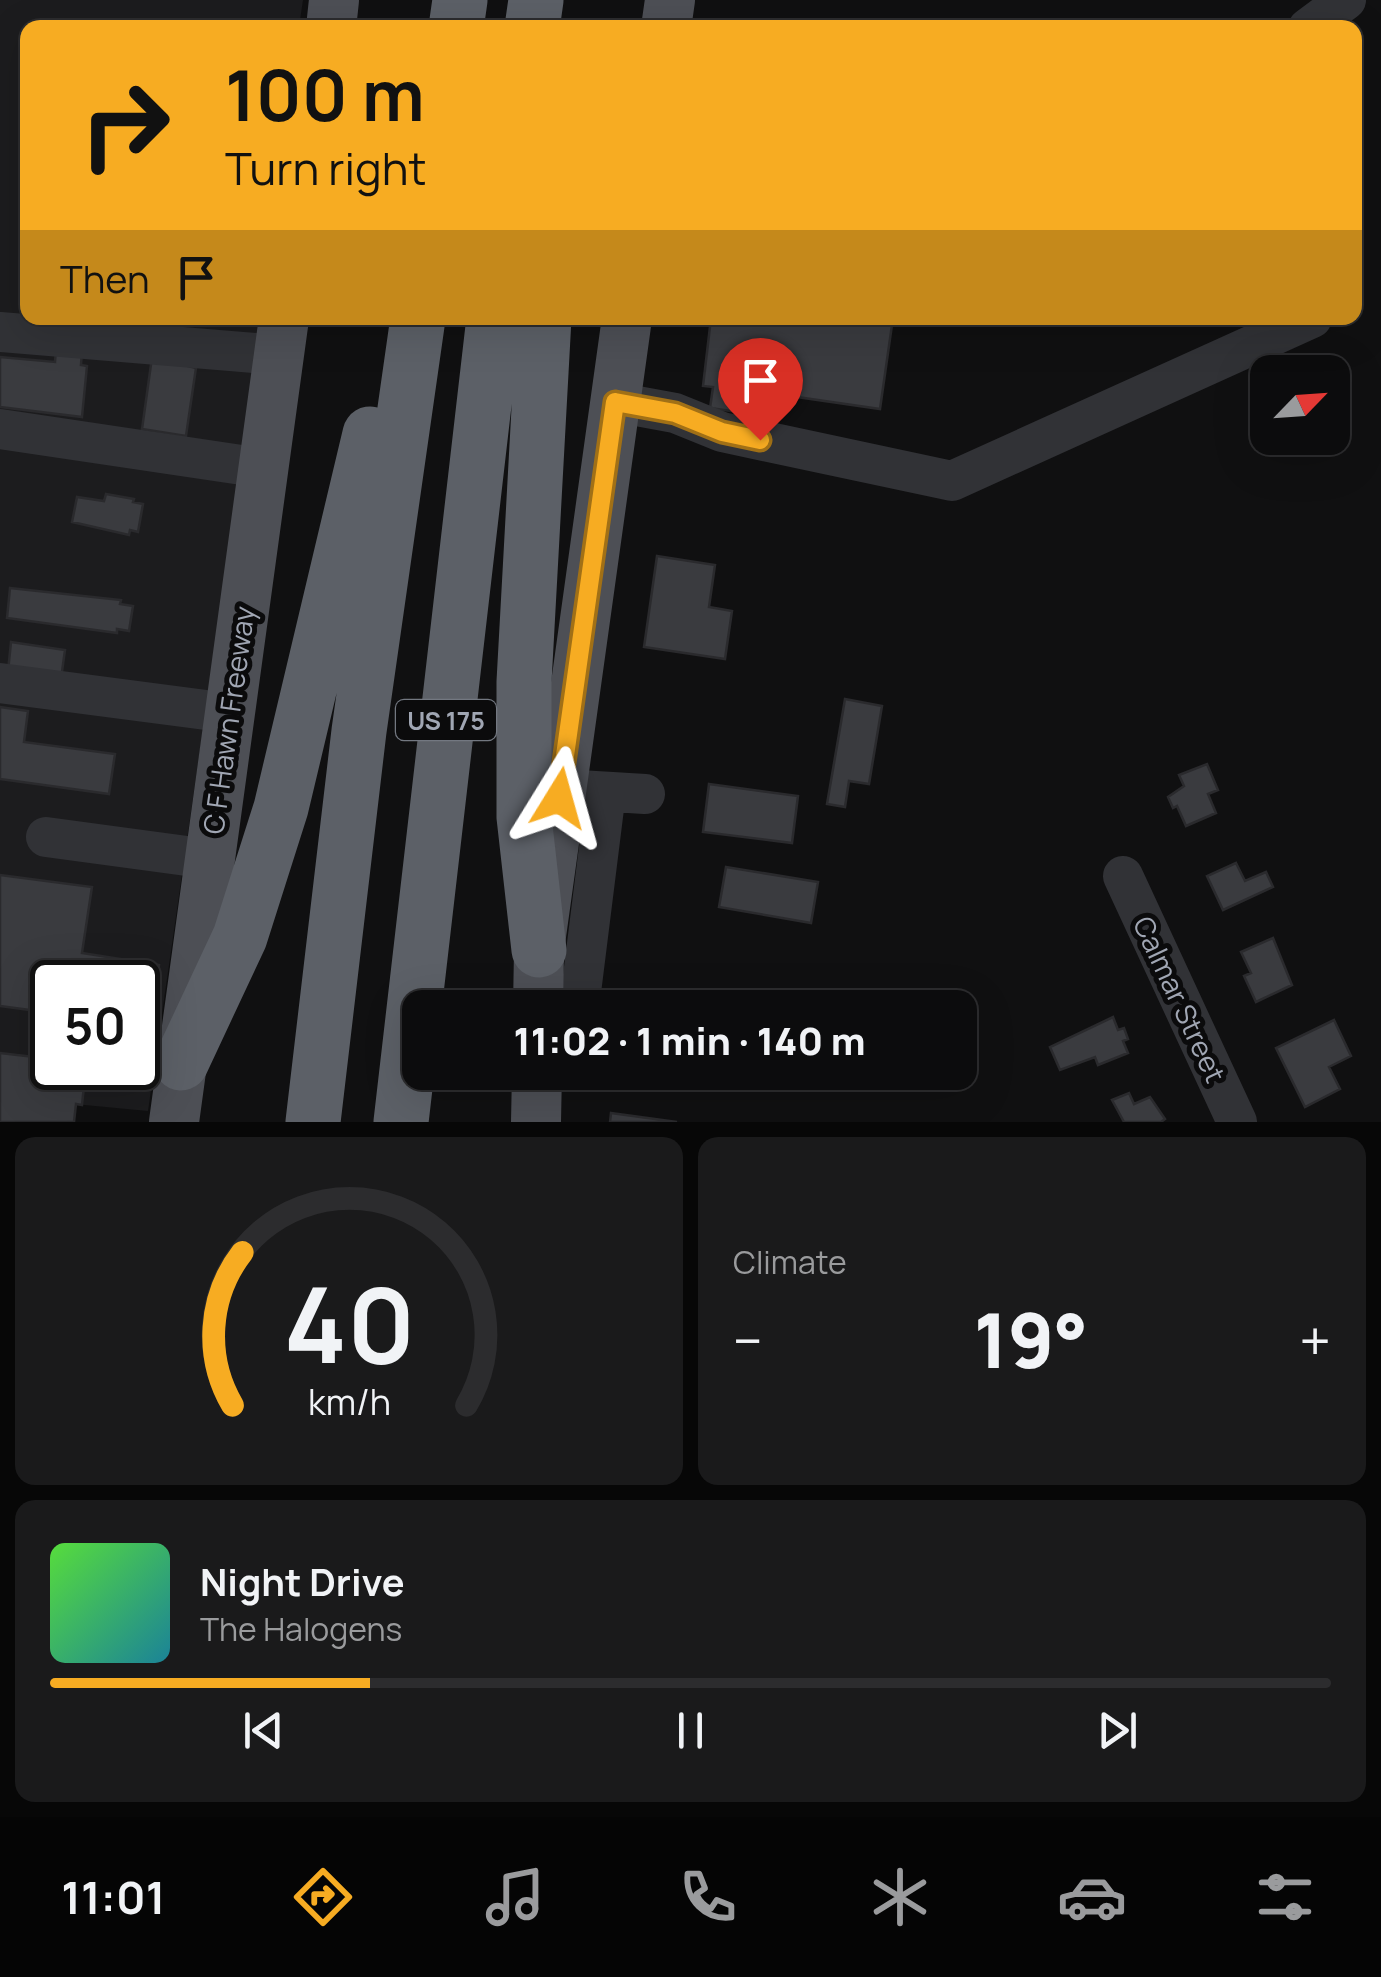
<!DOCTYPE html>
<meta charset="utf-8">
<style>
body{margin:0;font-family:Manrope,sans-serif;background:#1a1a1b;color:#f1f3f6;height:100vh;display:flex;flex-direction:column;font-size:38px;white-space:nowrap}
*{box-sizing:border-box;margin:0}
p{font-size:32px;color:#9a9b9d}
.icon{flex:none;width:55px;height:55px;fill:none;stroke:currentColor;stroke-width:2;stroke-linecap:round;stroke-linejoin:round}
.map{position:relative;height:1122px;overflow:hidden}
.side{display:flex;flex-direction:column;gap:15px;padding:15px;background:#070707;flex:1}
.side>*{flex:none}
.top-card{position:absolute;left:20px;top:20px;width:1342px;height:305px;border-radius:20px;box-shadow:0 10px 40px #0002,0 0 0 2px #2c2c2e;background:#f7ac22;color:#111;overflow:hidden}
.needle{width:65px;rotate:65deg}
.controls{position:absolute;left:1250px;top:355px;display:grid;gap:20px}
.controls a{display:grid;place-items:center;width:100px;height:100px;border-radius:20px;background:#0c0c0d;box-shadow:0 10px 40px #0002,0 0 0 2px #2c2c2e;font-size:50px}
.speed{position:absolute;left:30px;top:960px;display:flex;gap:20px;font-size:50px;font-weight:700;text-align:center}
.speed>*{display:grid;place-content:center;width:130px;height:130px;border-radius:50%;background:#0c0c0d;box-shadow:0 10px 40px #0002,0 0 0 2px #2c2c2e;line-height:1}
.speed .limit{border:5px solid #111;border-radius:15px;background:#fff;color:#111}
.pin{position:absolute;display:grid;place-items:center;width:85px;height:85px;color:#fff;margin:-102px -42px;border-radius:50% 50% 50% 0;rotate:-45deg;box-shadow:0 0 10px #0007}
.pin .icon{rotate:45deg}
.me{position:absolute;width:110px;margin:-55px;rotate:8deg;stroke-linejoin:round;filter:drop-shadow(0 0 8px #0008)}
.turn{display:flex;align-items:center;gap:35px;height:210px;padding:0 40px;font-size:45px}
.turn .icon{width:130px;height:130px;stroke-width:2.5}
.turn b{display:block;font-size:70px;line-height:85px}
.then{display:flex;align-items:center;height:95px;padding:0 40px;background:#0003;gap:20px;font-size:38px}
.big{font-size:75px;font-weight:800;line-height:1.1}
.side .tile{flex:1;display:flex;flex-direction:column;justify-content:center;gap:15px;min-width:0;padding:0 35px;border-radius:20px;background:#1a1a1b}
.side .dial{align-items:center;gap:0}
.dial svg{height:260px;overflow:visible;fill:none;stroke:#2c2c2e;stroke-width:7;stroke-linecap:round;text-anchor:middle}
.dial text{fill:#f1f3f6;stroke:none}
.song{display:flex;align-items:center;gap:30px}
.cover{width:120px;height:120px;border-radius:15px;background:linear-gradient(135deg,hsl(110 70% 55%),hsl(190 70% 35%))}
.played{height:10px;border-radius:5px;background:linear-gradient(90deg,#f7ac22 25%,#2c2c2e 25%)}
.keys{display:flex;justify-content:space-around;direction:ltr}
.heat{display:flex;justify-content:space-between;align-items:center;font-size:55px;direction:ltr}
.side .tiles{flex:1;display:grid;gap:15px;grid-template-columns:1fr 1fr}
.tile:last-child{grid-column:span 2}
.trip{position:absolute;left:402px;top:990px;width:575px;height:100px;border-radius:20px;background:#0c0c0d;box-shadow:0 10px 40px #0002,0 0 0 2px #2c2c2e;font-weight:800;line-height:100px;text-align:center}
.menu{display:flex;height:160px;justify-content:space-around;align-items:center;background:#050505;color:#9a9b9d}
.menu .icon{width:70px;height:70px}
.menu .on{color:#f7ac22}
.menu b{font-size:45px;color:#f1f3f6}
.map>svg:first-child{display:block}
.built{fill:#1c1c1e;fill-rule:evenodd}
.building{fill:#3a3b3f;stroke:#2a2a2d;stroke-width:2.5}
.lines{fill:none;stroke-linecap:round;stroke-linejoin:round}
.minor{stroke:#313236;stroke-width:40}
.major{stroke:#4d4f55;stroke-width:50}
.highway{stroke:#5c6067;stroke-width:55}
.route-casing{stroke:#a17016;stroke-width:25}
.route{stroke:#f7ac22;stroke-width:18}
.labels{text-anchor:middle;dominant-baseline:central;stroke-width:10;stroke-linejoin:round;paint-order:stroke}
.shield{fill:#0b0b0c;stroke:#737881;stroke-width:2.5}
.shield-label{font-size:25px;font-weight:bold;fill:#a0a6b3}
.street-label{font-size:28px;fill:#a0a6b3;stroke:#0b0b0c}
</style>
<div class="map">
<svg width="1381" height="1122" viewBox="0 0 1381 1122">
<rect width="100%" height="100%" fill="#101011"/>
<!-- built -->
<path class="built" d="M0,0H303L299,27L28,28V318H262L148,1111L0,1097ZM52,982H138V1068H52Z"/>
<!-- building -->
<path class="building" d="M711,318H893L880,409L769,393L765,416L710,408L713,387L703,386Z
M56,349L82,352L81,365L87,366L82,417L0,407V357L55,362Z
M152,357L196,368L186,436L142,429Z
M106,494L134,499L133,502L143,504L138,532L130,530L129,535L72,522L77,497L104,501Z
M657,556L715,565L709,607L732,611L725,659L644,647Z
M10,588L121,600L120,604L133,606L129,631L117,629V633L7,618Z
M11,642L65,650L61,679L8,671Z
M845,699L882,706L869,784L849,781L845,807L827,804Z
M0,707L28,711L24,742L115,754L109,794L0,779Z
M1207,764L1218,790L1208,794L1216,813L1186,826L1177,806L1173,808L1168,797L1184,786L1179,775Z
M709,784L798,796L792,843L703,832Z
M1236,863L1245,881L1266,872L1273,887L1223,910L1207,876Z
M726,867L818,882L811,923L719,907Z
M0,875L92,887L82,953L159,965L156,991L138,988V982H52V1013L0,1006Z
M1273,938L1292,985L1256,1002L1244,976L1251,973L1241,952Z
M1113,1017L1118,1030L1124,1028L1128,1039L1123,1041L1128,1053L1098,1065L1095,1057L1060,1070L1050,1047Z
M1334,1020L1351,1056L1329,1067L1340,1089L1305,1107L1276,1048Z
M0,1053L52,1059V1068H86L82,1105L76,1104L74,1122H0Z
M1129,1093L1134,1104L1150,1097L1165,1119L1161,1122H1124L1112,1100Z
M611,1113L677,1122H610Z"/>
<g class="lines">
<!-- minor -->
<path class="minor" d="M1308,28L1346,0
M0,332L279,355
M615,402L675,413L722,432L952,481L1312,318
M0,429L262,468
M0,683L229,713
M579,790L645,794
M46,837L209,859
M1123,876L1237,1122
M579,1008L606,792"/>
<!-- major -->
<path class="major" d="M331,28L334,0
M666,28L670,0
M538,1008L539,950L627,318
M174,1122L284,318
M536,1122L537,1072"/>
<!-- highway -->
<path class="highway" d="M456,28L460,0
M532,28L536,0
M539,950L524,817V682L544,318
M181,1063L240,937L281,808L370,434
M313,1122L359,731L418,318
M401,1122L494,318"/>
</g>
<g class="lines">
<defs>
<path id="route" d="M559,798L615,402L675,413L722,432L760,440"/>
</defs>
<!-- route casing -->
<use href="#route" class="route-casing"/>
<!-- route -->
<use href="#route" class="route"/>
</g>
<g class="labels">
<!-- shield labels -->
<rect class="shield" x="396" y="700" width="100" height="40" rx="8"/>
<g class="shield-label">
<text x="446" y="720">US 175</text>
</g>
<!-- street labels -->
<g class="street-label">
<text transform="translate(228 720) rotate(-82)">C F Hawn Freeway</text>
<text transform="translate(1180 999) rotate(65)">Calmar Street</text>
</g>
</g>
</svg>
<div class="controls">
<a><svg class="needle" viewBox="-14 -14 28 28"><path d="M0-13l5 13h-10z" fill="#e53935"/><path d="M0 13l5-13h-10z" fill="#9a9b9d"/></svg></a>
</div>
<div class="speed"><div class="limit">50</div></div>
<div class="pin" style="left:760px;top:440px;background:#d93025"><svg class="icon" aria-label="arrive" viewBox="0 0 24 24"><path d="M6 21V4h12l-3 4 3 4H6"/></svg></div>
<svg class="me" style="left:559px;top:798px" viewBox="-20 -20 40 40"><path d="M0-17L14 15 0 8-14 15z" fill="#f7ac22" stroke="#fff" stroke-width="4"/></svg>
<div class="trip">11:02 · 1 min · 140 m</div>
<div class="top-card">
<div class="turn"><svg class="icon" aria-label="right" viewBox="0 0 24 24"><path d="M7 20v-9h11M14 6l5 5-5 5"/></svg><div><b>100 m</b>Turn right</div></div>
<div class="then">Then<svg class="icon" aria-label="arrive" viewBox="0 0 24 24"><path d="M6 21V4h12l-3 4 3 4H6"/></svg></div>
</div>
</div>
<section class="side">
<div class="tiles">
<div class="tile dial"><svg viewBox="0 0 100 80">
<path d="M14 69A42 42 0 1 1 86 69"/>
<path d="M14 69A42 42 0 0 1 17 22" stroke="#f7ac22"/>
<text x="50" y="56" font-size="32" font-weight="700">40</text>
<text x="50" y="72" font-size="11">km/h</text>
</svg></div>
<div class="tile"><p>Climate</p>
<div class="heat"><a>−</a><b class="big">19°</b><a>+</a></div>
</div>
<div class="tile">
<div class="song"><i class="cover"></i><div><b>Night Drive</b><p>The Halogens</p></div></div>
<div class="played"></div>
<div class="keys"><svg class="icon" aria-label="previous" viewBox="0 0 24 24"><path d="M18 5L8 12l10 7zM5 5v14"/></svg><svg class="icon" aria-label="pause" viewBox="0 0 24 24"><path d="M8 5v14M16 5v14"/></svg><svg class="icon" aria-label="next" viewBox="0 0 24 24"><path d="M6 5l10 7-10 7zM19 5v14"/></svg></div>
</div>
</div>
</section>
<nav class="menu">
<b>11:01</b>
<svg class="icon on" aria-label="directions" viewBox="0 0 24 24"><path d="M12 3l9 9-9 9-9-9zM9 14v-3h6M13 9l2 2-2 2"/></svg>
<svg class="icon" aria-label="music" viewBox="0 0 24 24"><path d="M9 18V5l10-2v13"/><circle cx="6" cy="18" r="3"/><circle cx="16" cy="16" r="3"/></svg>
<svg class="icon" aria-label="phone" viewBox="0 0 24 24"><path d="M5 4h4l2 5-3 2q2 4 5 5l2-3 5 2v4C11 20 4 13 5 4z"/></svg>
<svg class="icon" aria-label="climate" viewBox="0 0 24 24"><path d="M12 3v18M4 7l16 10M4 17L20 7"/></svg>
<svg class="icon" aria-label="car" viewBox="0 0 24 24"><path d="M5 17H2v-5l4-1 3-4h7l3 4 3 1v5h-3M9 17h6M6 11h13"/><circle cx="7" cy="17" r="2"/><circle cx="17" cy="17" r="2"/></svg>
<svg class="icon" aria-label="filters" viewBox="0 0 24 24"><path d="M4 7h16M4 17h16"/><circle cx="9" cy="7" r="2"/><circle cx="15" cy="17" r="2"/></svg>
</nav>
